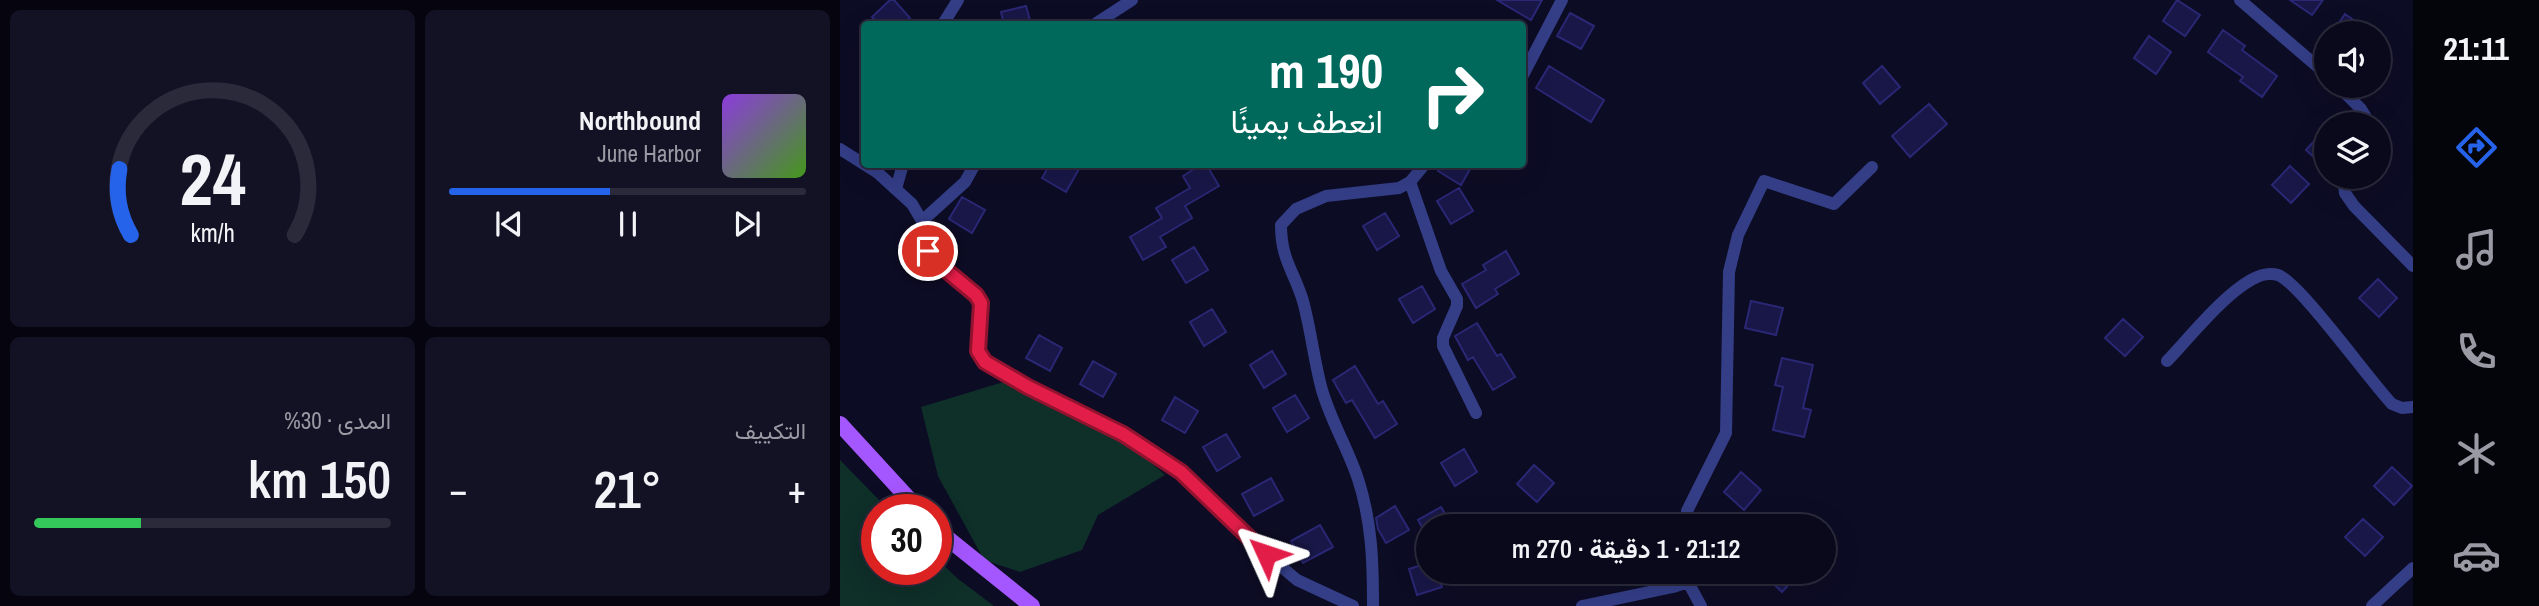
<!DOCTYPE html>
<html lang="ar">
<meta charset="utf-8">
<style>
body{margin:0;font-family:"Archivo Narrow",Vazirmatn,sans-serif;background:#131225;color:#f1f3f6;direction:rtl;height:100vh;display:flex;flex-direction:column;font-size:26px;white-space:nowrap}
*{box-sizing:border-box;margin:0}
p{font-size:23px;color:#999aa3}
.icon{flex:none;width:38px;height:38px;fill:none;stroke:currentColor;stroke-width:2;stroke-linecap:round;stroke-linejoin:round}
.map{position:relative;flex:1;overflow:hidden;direction:ltr}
.details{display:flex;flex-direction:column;gap:10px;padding:10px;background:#06050f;width:840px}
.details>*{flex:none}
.banner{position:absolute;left:21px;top:21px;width:665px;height:147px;border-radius:7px;box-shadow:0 7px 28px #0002,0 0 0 2px #2a2a3b;direction:rtl;background:#00695c;color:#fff;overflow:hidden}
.fabs{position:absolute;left:1474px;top:21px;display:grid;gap:14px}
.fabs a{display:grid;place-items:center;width:77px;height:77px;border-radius:50%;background:#0a091c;box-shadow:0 7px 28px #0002,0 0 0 2px #2a2a3b;font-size:35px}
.speed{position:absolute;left:21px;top:494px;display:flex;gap:14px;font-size:35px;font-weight:700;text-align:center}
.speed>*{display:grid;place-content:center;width:91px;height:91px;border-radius:50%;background:#0a091c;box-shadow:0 7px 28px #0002,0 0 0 2px #2a2a3b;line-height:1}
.speed .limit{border:10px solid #d22;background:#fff;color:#111}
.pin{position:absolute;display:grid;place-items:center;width:60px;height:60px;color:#fff;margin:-30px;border:4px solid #fff;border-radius:50%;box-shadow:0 2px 7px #0007}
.me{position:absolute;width:77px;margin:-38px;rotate:312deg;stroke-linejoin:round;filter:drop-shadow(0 0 5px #0008)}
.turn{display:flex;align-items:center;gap:24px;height:147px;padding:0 28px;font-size:32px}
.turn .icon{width:91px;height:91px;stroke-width:2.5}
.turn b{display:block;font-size:49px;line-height:60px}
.big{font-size:52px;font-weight:600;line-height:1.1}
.details .card{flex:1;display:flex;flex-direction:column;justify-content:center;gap:10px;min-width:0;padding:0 24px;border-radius:10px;background:#131225}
.details .dial{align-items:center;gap:0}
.dial svg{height:182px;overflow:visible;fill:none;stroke:#2a2a3b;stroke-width:7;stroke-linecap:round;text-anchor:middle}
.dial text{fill:#f1f3f6;stroke:none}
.song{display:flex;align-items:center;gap:21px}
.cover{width:84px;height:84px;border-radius:10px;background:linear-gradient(135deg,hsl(270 70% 55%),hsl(100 70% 35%))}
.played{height:7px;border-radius:4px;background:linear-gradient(90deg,#2563eb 45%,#2a2a3b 45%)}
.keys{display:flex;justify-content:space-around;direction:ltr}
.heat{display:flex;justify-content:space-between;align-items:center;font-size:38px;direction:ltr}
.charge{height:10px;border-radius:5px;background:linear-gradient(90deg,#34c759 30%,#2a2a3b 0)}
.details .tiles{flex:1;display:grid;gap:10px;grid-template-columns:repeat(2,1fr)}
.trip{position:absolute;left:576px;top:514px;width:420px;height:70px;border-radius:35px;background:#0a091c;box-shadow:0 7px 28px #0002,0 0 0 2px #2a2a3b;font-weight:600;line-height:70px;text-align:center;direction:rtl}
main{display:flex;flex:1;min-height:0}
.menu{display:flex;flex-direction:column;width:126px;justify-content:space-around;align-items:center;background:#04040b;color:#999aa3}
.menu .icon{width:49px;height:49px}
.menu .active{color:#2563eb}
.menu b{font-size:32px;color:#f1f3f6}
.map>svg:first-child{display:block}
.green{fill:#0f2f29}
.building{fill:#191747;stroke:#2a2775;stroke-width:2}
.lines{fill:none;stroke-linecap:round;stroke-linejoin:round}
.minor{stroke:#343e87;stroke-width:12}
.major{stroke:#a557ff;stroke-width:16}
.route-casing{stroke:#92132f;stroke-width:18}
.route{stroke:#e11d48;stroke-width:12}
</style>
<main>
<nav class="menu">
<b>21:11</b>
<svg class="icon active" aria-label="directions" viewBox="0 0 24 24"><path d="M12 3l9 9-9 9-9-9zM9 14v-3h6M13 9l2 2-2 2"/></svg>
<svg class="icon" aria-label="music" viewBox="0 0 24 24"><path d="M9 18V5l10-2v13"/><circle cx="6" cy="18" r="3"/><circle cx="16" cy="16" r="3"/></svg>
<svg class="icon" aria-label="phone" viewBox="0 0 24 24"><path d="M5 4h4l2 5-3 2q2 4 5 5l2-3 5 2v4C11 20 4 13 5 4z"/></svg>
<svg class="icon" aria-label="climate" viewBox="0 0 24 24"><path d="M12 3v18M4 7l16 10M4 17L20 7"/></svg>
<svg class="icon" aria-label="car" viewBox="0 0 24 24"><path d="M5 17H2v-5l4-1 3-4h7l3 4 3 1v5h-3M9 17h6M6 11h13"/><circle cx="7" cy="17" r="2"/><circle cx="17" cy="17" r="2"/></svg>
</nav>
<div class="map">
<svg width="1573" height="606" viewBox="0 0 1573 606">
<rect width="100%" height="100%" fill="#0d0c25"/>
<!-- green -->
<path class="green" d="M170,380L193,397L235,409L285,440L325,475L258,515L242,550L180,572L144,560L98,476L81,407Z
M0,460L48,509H37V569H96V558L117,578L154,606H0Z"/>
<!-- building -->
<path class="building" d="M50,0H54L70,18L62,24H39L32,17Z
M657,0H702L691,20Z
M1337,0L1360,15L1345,36L1323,21Z
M1450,0H1483L1472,15Z
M186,6L191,24H164L161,12Z
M730,13L754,26L741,49L717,36Z
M1505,14L1532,33H1492Z
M1383,30L1405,46L1402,50L1437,76L1422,97L1400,81L1403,77L1368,52Z
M1309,36L1331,52L1316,74L1294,58Z
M709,66L764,100L751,122L696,88Z
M1042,66L1060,87L1040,104L1023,83Z
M1089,104L1107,124L1070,157L1052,136Z
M1486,128V168L1466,150Z
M210,164H231L239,169L226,192L202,178Z
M362,164H366L379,186L345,206L352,218L320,237L326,247L303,260L290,237L322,218L316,208L350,188L343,176Z
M602,164H633L621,185L598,171Z
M1450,166L1469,184L1451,203L1432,185Z
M619,188L633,211L611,224L597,201Z
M122,197L145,210L132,233L109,219Z
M545,213L559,236L537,250L523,226Z
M354,247L368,270L346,283L332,260Z
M666,251L679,274L655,289L658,294L636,308L622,284L646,270L643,265Z
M1538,279L1557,298L1539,317L1519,298Z
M582,286L595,309L573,323L559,299Z
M911,301L943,308L936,335L905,328Z
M372,309L386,332L364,346L350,322Z
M1283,319L1303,337L1285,356L1265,338Z
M637,323L657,356L661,354L675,377L653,390L633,357L628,360L615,336Z
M199,335L222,348L210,371L186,358Z
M432,351L446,374L424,388L410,365Z
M942,358L973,365L963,408L971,410L964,437L933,430L943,387L935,385Z
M253,361L276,374L263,397L240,384Z
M515,366L538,404L543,401L557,424L535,438L512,400L506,403L493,380Z
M455,395L469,418L447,432L433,408Z
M335,397L358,411L345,433L322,420Z
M386,434L400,457L377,471L363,447Z
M624,449L637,472L615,486L601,463Z
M694,465L714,483L697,502L677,484Z
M1552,467L1572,486L1554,505L1534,486Z
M901,472L921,490L904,510L884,492Z
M431,478L443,500L414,516L402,494Z
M555,506L569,530L546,543L538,529L536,518Z
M601,507L613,527H582L578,520Z
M1523,519L1543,537L1525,556L1505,537Z
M480,525L493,547L463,563L451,541Z
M588,563V572H597L602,587L577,595L569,569Z
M921,572H960L942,592Z"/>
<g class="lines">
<!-- minor -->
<path class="minor" d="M1400,0L1486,74
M103,24L118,0
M255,24L292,0
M682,77L722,0
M1498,86L1521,109L1530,124
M0,149L38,173L72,204L82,221L88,251L94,260L137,295L141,303L138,351L145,362L188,387L283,434L341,472L411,541L457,580L513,606
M1503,177L1505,193L1514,206L1573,266
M570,182L601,271L617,299V306L603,338V346L636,413
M56,189L63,164
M82,221L125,182L135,164
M1327,361C1350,337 1387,290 1417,277C1423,274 1432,273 1438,275C1460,283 1529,380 1552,404L1562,408L1573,407
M847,527V511L886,433L889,272L898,235L924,181L994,204L1032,167
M533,606C533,562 532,522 518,479C508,449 491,421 482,390C474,361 471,330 463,301C454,271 441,260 441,225L456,209L486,196L559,188L570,182L585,164
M742,606L833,587L848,582L861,606
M1532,606L1573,568"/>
<!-- major -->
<path class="major" d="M0,424L78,509
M96,529L192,606"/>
</g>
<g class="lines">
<defs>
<path id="route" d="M88,251L94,260L136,295L141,303L138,351L145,362L188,387L283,434L341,472L426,554"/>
</defs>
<!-- route casing -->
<use href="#route" class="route-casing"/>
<!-- route -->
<use href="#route" class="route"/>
</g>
</svg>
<div class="fabs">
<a><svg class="icon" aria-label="sound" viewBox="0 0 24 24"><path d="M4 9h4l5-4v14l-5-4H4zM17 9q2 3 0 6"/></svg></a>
<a><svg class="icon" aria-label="layers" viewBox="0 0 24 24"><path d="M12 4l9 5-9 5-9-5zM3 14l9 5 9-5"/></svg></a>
</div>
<div class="speed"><div class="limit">30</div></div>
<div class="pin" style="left:88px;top:251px;background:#d93025"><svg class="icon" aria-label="arrive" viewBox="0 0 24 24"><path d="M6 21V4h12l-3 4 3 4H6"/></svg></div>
<svg class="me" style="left:426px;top:554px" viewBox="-20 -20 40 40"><path d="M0-17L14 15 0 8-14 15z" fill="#e11d48" stroke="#fff" stroke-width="4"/></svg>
<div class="trip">21:12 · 1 دقيقة · 270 m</div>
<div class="banner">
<div class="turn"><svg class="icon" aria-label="right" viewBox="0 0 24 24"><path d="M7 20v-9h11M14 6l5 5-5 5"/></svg><div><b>190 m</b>انعطف يمينًا</div></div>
</div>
</div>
<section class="details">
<div class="tiles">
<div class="card">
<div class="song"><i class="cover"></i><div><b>Northbound</b><p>June Harbor</p></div></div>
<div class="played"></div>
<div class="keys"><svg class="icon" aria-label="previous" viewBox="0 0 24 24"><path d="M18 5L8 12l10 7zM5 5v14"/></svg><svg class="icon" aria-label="pause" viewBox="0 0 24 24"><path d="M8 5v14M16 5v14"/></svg><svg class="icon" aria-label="next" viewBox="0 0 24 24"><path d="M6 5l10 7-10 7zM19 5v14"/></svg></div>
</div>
<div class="card dial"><svg viewBox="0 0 100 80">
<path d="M14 69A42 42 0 1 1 86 69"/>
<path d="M14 69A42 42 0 0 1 9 40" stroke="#2563eb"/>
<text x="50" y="56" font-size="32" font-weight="700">24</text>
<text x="50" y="72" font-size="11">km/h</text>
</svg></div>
<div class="card"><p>التكييف</p>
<div class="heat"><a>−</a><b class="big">21°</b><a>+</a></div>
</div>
<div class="card"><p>المدى · 30%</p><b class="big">150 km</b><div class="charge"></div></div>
</div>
</section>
</main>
